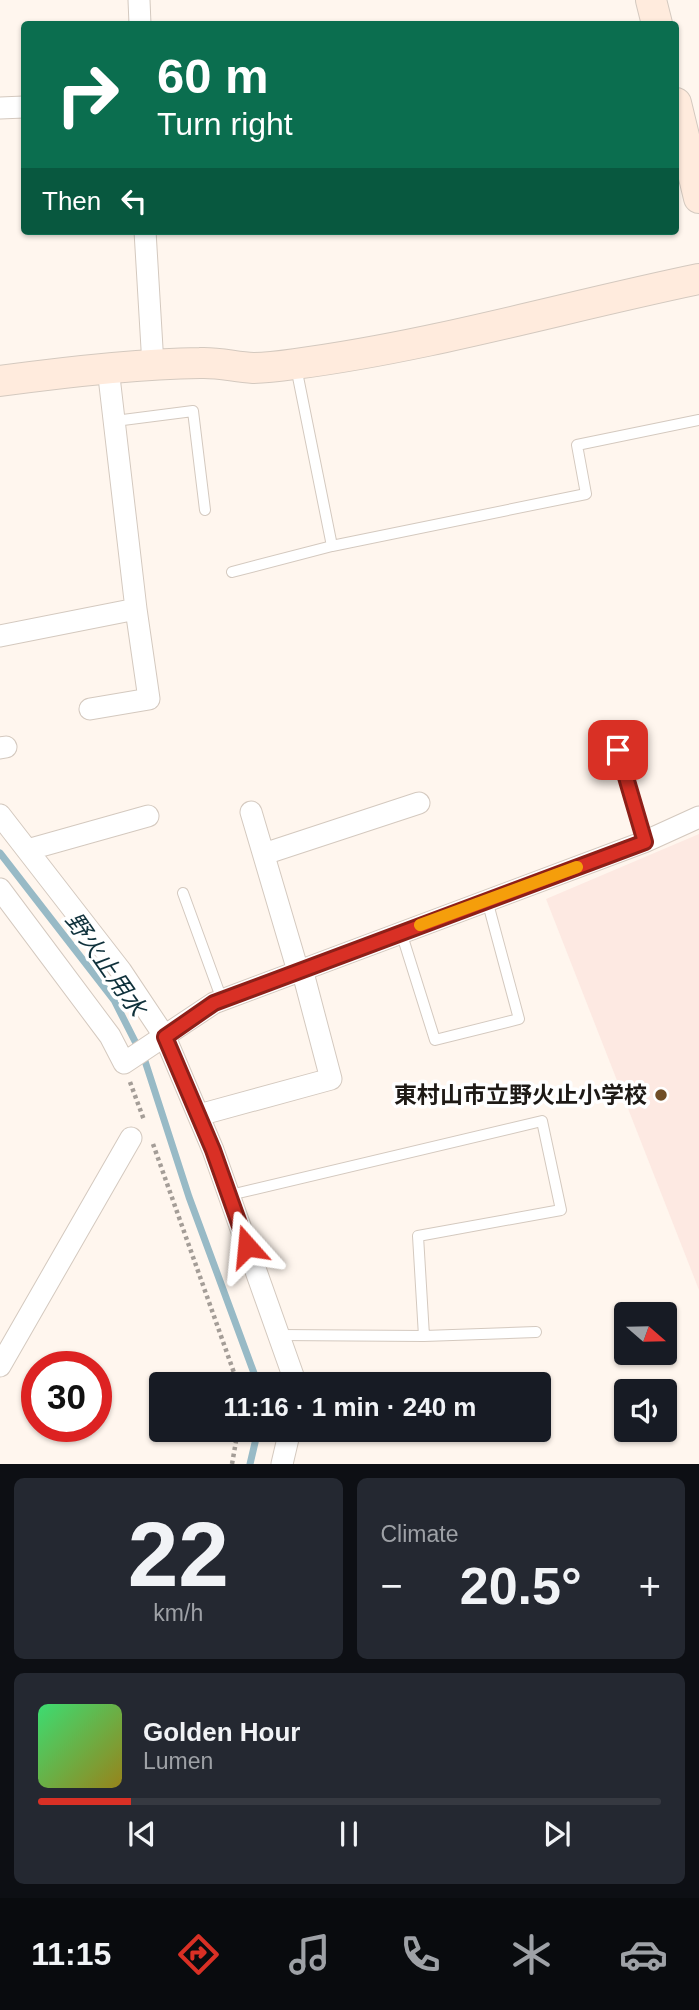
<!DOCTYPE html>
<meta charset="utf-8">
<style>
body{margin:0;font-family:Helvetica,"Noto Sans JP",sans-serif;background:#242831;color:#f1f3f6;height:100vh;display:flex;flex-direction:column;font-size:26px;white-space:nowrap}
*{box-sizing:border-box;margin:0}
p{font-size:23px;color:#9ea1a6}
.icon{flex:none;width:38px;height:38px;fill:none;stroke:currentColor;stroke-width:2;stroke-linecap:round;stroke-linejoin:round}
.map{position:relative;height:1464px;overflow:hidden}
.drawer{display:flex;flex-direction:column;gap:14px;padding:14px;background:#0d0f14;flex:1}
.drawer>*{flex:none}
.guide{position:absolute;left:21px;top:21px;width:658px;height:214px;border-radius:7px;box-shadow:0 2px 5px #0004;background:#0b6e4f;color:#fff;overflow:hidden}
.needle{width:46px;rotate:110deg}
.controls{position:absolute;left:614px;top:1302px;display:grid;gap:14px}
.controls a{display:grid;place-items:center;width:63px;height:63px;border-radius:7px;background:#171b24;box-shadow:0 2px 5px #0004;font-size:35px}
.speed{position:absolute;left:21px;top:1351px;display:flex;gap:14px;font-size:35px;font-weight:700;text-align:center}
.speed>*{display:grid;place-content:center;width:91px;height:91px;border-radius:50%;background:#171b24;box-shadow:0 2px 5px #0004;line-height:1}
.speed .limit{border:10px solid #d22;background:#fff;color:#111}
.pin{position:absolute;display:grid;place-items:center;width:60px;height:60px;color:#fff;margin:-30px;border-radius:14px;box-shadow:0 4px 10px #0006}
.me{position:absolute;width:77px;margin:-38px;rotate:342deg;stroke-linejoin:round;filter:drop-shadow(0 0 5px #0008)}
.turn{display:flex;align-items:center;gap:24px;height:147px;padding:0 21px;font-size:32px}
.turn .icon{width:91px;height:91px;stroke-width:2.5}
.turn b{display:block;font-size:49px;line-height:60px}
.then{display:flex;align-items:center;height:66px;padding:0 21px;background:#0003;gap:14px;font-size:26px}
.big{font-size:52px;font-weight:700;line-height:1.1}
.drawer .tile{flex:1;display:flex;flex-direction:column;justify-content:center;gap:10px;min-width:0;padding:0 24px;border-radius:10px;background:#242831}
.drawer .dial{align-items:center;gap:0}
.dial b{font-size:91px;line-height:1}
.song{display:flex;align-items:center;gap:21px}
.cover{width:84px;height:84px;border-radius:10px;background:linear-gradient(135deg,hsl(140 70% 55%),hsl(50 70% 35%))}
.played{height:7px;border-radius:4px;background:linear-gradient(90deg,#d93025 15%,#363941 15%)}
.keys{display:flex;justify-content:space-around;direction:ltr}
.heat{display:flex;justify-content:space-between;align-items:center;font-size:38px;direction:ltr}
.drawer .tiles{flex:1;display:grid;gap:14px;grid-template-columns:1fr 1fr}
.tile:last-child{grid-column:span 2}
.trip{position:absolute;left:149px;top:1372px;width:402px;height:70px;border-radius:7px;background:#171b24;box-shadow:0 2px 5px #0004;font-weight:700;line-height:70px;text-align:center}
.tabs{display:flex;height:112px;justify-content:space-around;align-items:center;background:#090b0e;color:#9ea1a6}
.tabs .icon{width:49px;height:49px}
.tabs .active{color:#d93025}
.tabs b{font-size:32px;color:#f1f3f6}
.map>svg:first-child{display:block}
.education{fill:#fde9e2}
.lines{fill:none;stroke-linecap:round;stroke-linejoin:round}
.stream{stroke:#98bac6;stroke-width:7}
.lane-casing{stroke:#d4c9bf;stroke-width:12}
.street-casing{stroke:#d4c9bf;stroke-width:23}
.secondary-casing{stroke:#d4c9bf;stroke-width:32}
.path{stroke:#a49d97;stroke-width:4.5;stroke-dasharray:3.5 3.5;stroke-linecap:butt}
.lane{stroke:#fff;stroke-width:10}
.street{stroke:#fff;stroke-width:21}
.secondary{stroke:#ffebdd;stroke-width:30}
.route-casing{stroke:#8d1f18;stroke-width:18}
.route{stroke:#d93025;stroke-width:12}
.slow{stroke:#f59e0b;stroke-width:12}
.poi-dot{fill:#704e26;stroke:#fff;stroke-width:2.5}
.labels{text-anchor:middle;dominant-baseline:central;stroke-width:7;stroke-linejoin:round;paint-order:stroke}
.poi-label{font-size:23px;font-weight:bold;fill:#1e1a16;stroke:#fff;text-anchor:end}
.water-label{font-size:24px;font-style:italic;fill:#0f313b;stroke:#fff}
</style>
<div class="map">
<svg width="699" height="1464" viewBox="0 0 699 1464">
<rect width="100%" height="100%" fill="#fff6ee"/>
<!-- education -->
<path class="education" d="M699,834V1290L546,899Z"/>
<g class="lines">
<!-- stream -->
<path class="stream" d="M0,853L114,1000L145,1061L189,1197L258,1384
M250,1464L258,1430"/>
<defs>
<path id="lane" d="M296,367L332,546
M115,421L193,411L205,510
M232,572L332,546L586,494L577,445L699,420
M612,728L644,842
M183,893L222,1000
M401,932L435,1040L519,1019L487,900
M230,1195L542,1121L561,1210L418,1236L424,1336
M279,1335L424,1336L536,1332"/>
<path id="street" d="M139,0L140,24
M0,108L24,107
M145,231L153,365
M0,636L136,609L108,368
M90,709L149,699L136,609
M0,748L6,747
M251,812L298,971
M0,815L121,971L165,1037L213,1150L296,1384
M27,850L148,816
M264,854L419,803
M0,889L110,1036L124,1063L214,1003L644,842L699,817
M199,1115L331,1079L302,969
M0,1366L131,1138
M282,1464L290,1430"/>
<path id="secondary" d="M651,0L657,24
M676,103L699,198
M0,381C66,372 133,364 200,363C218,362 235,367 253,368C267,368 281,366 295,364C432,346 564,307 699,279"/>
</defs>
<!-- lane casing -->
<use href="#lane" class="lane-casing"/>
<!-- street casing -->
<use href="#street" class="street-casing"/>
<!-- secondary casing -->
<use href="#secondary" class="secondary-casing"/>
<!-- path -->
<path class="path" d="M130,1082L144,1120
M153,1144L238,1384
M232,1464L238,1430"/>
<!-- lane -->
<use href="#lane" class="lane"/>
<!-- street -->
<use href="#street" class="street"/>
<!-- secondary -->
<use href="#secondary" class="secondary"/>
</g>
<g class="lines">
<defs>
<path id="route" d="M247,1246L213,1150L165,1037L214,1003L645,842L618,750"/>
</defs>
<!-- route casing -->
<use href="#route" class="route-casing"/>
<!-- route -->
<use href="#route" class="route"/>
<!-- slow -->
<path class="slow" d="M420,925L577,867"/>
</g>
<!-- markers -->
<circle class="poi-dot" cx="661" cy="1095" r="7"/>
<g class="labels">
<!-- poi labels -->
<g class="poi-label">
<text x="647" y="1095">東村山市立野火止小学校</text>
</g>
<!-- water labels -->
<g class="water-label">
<text transform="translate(106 964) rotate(55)">野火止用水</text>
</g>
</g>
</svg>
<div class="controls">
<a><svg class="needle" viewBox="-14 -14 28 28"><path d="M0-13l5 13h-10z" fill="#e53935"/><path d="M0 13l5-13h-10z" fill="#9ea1a6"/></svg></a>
<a><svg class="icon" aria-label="sound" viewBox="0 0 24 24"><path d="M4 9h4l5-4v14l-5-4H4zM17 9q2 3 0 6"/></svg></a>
</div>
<div class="speed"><div class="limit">30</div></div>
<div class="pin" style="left:618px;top:750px;background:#d93025"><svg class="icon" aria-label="arrive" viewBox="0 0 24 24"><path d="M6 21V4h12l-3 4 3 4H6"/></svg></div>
<svg class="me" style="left:247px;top:1246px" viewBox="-20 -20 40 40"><path d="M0-17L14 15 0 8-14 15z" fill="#d93025" stroke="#fff" stroke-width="4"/></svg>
<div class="trip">11:16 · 1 min · 240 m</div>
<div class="guide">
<div class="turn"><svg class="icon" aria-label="right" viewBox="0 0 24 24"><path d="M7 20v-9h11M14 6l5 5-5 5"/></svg><div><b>60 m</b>Turn right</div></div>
<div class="then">Then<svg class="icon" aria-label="left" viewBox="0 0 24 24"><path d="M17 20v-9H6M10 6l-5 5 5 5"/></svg></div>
</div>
</div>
<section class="drawer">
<div class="tiles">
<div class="tile dial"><b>22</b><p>km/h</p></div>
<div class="tile"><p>Climate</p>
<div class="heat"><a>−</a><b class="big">20.5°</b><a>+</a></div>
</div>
<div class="tile">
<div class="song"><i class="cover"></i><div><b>Golden Hour</b><p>Lumen</p></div></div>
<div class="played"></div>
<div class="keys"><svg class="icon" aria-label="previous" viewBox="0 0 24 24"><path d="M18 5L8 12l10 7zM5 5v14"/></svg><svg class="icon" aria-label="pause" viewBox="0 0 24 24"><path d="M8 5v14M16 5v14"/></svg><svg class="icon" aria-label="next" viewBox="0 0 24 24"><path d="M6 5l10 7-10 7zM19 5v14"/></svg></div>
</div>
</div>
</section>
<nav class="tabs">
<b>11:15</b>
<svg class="icon active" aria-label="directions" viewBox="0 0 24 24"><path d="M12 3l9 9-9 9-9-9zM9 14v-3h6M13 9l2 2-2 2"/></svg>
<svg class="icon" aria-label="music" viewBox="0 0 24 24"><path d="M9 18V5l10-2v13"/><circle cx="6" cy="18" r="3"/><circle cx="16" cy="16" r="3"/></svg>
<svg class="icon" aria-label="phone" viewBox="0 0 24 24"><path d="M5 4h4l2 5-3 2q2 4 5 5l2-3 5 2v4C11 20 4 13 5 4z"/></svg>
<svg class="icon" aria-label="climate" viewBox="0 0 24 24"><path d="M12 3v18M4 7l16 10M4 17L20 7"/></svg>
<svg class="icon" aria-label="car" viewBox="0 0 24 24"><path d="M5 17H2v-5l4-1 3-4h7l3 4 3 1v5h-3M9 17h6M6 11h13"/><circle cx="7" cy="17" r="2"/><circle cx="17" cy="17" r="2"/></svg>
</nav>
